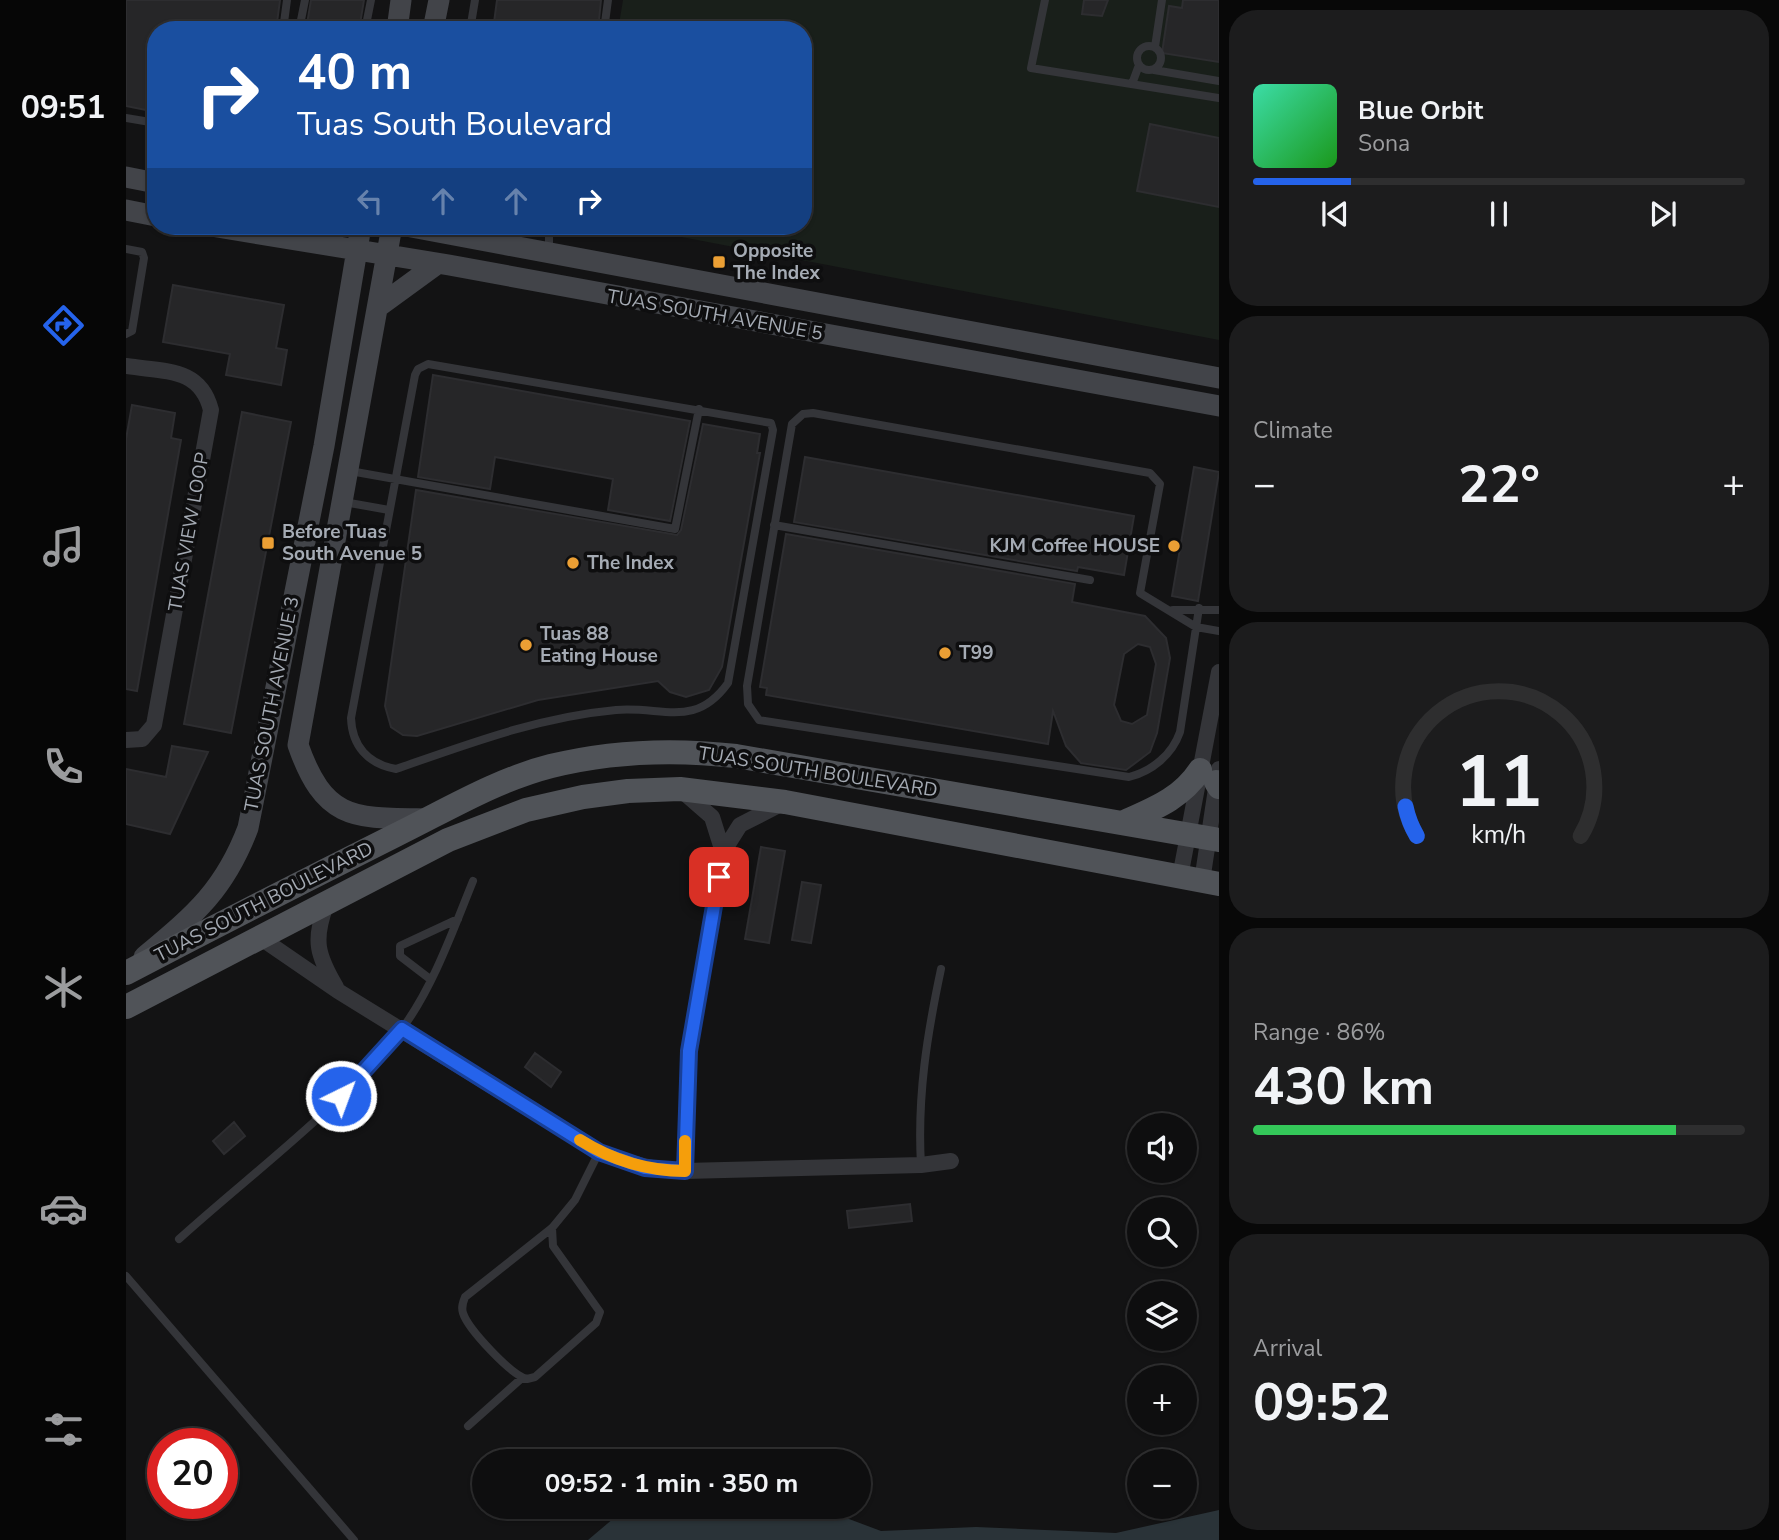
<!DOCTYPE html>
<meta charset="utf-8">
<style>
body{margin:0;font-family:"Nunito Sans",sans-serif;background:#1c1c1d;color:#f1f3f6;height:100vh;display:flex;flex-direction:column;font-size:26px;white-space:nowrap}
*{box-sizing:border-box;margin:0}
p{font-size:23px;color:#9b9c9e}
.icon{flex:none;width:38px;height:38px;fill:none;stroke:currentColor;stroke-width:2;stroke-linecap:round;stroke-linejoin:round}
.map{position:relative;flex:1;overflow:hidden}
.details{display:flex;flex-direction:column;gap:10px;padding:10px;background:#080808;width:560px}
.details>*{flex:none}
.guide{position:absolute;left:21px;top:21px;width:665px;height:214px;border-radius:28px;box-shadow:0 2px 5px #0004,0 0 0 2px #2e2e2f;background:#1a4fa0;color:#fff;overflow:hidden}
.fabs{position:absolute;left:1001px;top:1113px;display:grid;gap:14px}
.fabs a{display:grid;place-items:center;width:70px;height:70px;border-radius:50%;background:#0e0e0f;box-shadow:0 2px 5px #0004,0 0 0 2px #2e2e2f;font-size:35px}
.speed{position:absolute;left:21px;top:1428px;display:flex;gap:14px;font-size:35px;font-weight:700;text-align:center}
.speed>*{display:grid;place-content:center;width:91px;height:91px;border-radius:50%;background:#0e0e0f;box-shadow:0 2px 5px #0004,0 0 0 2px #2e2e2f;line-height:1}
.speed .limit{border:10px solid #d22;background:#fff;color:#111}
.pin{position:absolute;display:grid;place-items:center;width:60px;height:60px;color:#fff;margin:-30px;border-radius:14px;box-shadow:0 4px 10px #0006}
.me{position:absolute;width:77px;margin:-38px;rotate:42deg;stroke-linejoin:round;filter:drop-shadow(0 0 5px #0008)}
.turn{display:flex;align-items:center;gap:24px;height:147px;padding:0 35px;font-size:32px}
.turn .icon{width:91px;height:91px;stroke-width:2.5}
.turn b{display:block;font-size:49px;line-height:60px}
.lanes{display:flex;align-items:center;height:66px;padding:0 35px;background:#0003;justify-content:center;gap:35px;direction:ltr}
.lanes .off{opacity:.35}
.big{font-size:52px;font-weight:700;line-height:1.1}
.details .widget{flex:1;display:flex;flex-direction:column;justify-content:center;gap:10px;min-width:0;padding:0 24px;border-radius:28px;background:#1c1c1d}
.details .dial{align-items:center;gap:0}
.dial svg{height:182px;overflow:visible;fill:none;stroke:#2e2e2f;stroke-width:7;stroke-linecap:round;text-anchor:middle}
.dial text{fill:#f1f3f6;stroke:none}
.song{display:flex;align-items:center;gap:21px}
.cover{width:84px;height:84px;border-radius:10px;background:linear-gradient(135deg,hsl(160 70% 55%),hsl(120 70% 35%))}
.played{height:7px;border-radius:4px;background:linear-gradient(90deg,#2563eb 20%,#2e2e2f 20%)}
.keys{display:flex;justify-content:space-around;direction:ltr}
.heat{display:flex;justify-content:space-between;align-items:center;font-size:38px;direction:ltr}
.charge{height:10px;border-radius:5px;background:linear-gradient(90deg,#34c759 86%,#2e2e2f 0)}
.trip{position:absolute;left:346px;top:1449px;width:399px;height:70px;border-radius:35px;background:#0e0e0f;box-shadow:0 2px 5px #0004,0 0 0 2px #2e2e2f;font-weight:700;line-height:70px;text-align:center}
main{display:flex;flex:1;min-height:0}
.tab-bar{display:flex;flex-direction:column;width:126px;justify-content:space-around;align-items:center;background:#060606;color:#9b9c9e}
.tab-bar .icon{width:49px;height:49px}
.tab-bar .current{color:#2563eb}
.tab-bar b{font-size:32px;color:#f1f3f6}
.map>svg:first-child{display:block}
.green{fill:#191f1a}
.water{fill:#2a3338}
.building{fill:#262628;stroke:#2d2d30;stroke-width:2;fill-rule:evenodd}
.lines{fill:none;stroke-linecap:round;stroke-linejoin:round}
.lane{stroke:#343539;stroke-width:8}
.street{stroke:#343539;stroke-width:16}
.secondary{stroke:#424449;stroke-width:21}
.primary{stroke:#505358;stroke-width:24}
.route-casing{stroke:#184099;stroke-width:18}
.route{stroke:#2563eb;stroke-width:12}
.slow{stroke:#f59e0b;stroke-width:12}
.poi-dot{fill:#eb9f34;stroke:#0e0e0f;stroke-width:2.5}
.labels{text-anchor:middle;dominant-baseline:central;stroke-width:7;stroke-linejoin:round;paint-order:stroke}
.poi-label{font-size:19px;font-weight:bold;fill:#a5abb4;stroke:#0e0e0f;text-anchor:start}
.street-label{font-size:19px;fill:#a5abb4;stroke:#0e0e0f}
</style>
<main>
<nav class="tab-bar">
<b>09:51</b>
<svg class="icon current" aria-label="directions" viewBox="0 0 24 24"><path d="M12 3l9 9-9 9-9-9zM9 14v-3h6M13 9l2 2-2 2"/></svg>
<svg class="icon" aria-label="music" viewBox="0 0 24 24"><path d="M9 18V5l10-2v13"/><circle cx="6" cy="18" r="3"/><circle cx="16" cy="16" r="3"/></svg>
<svg class="icon" aria-label="phone" viewBox="0 0 24 24"><path d="M5 4h4l2 5-3 2q2 4 5 5l2-3 5 2v4C11 20 4 13 5 4z"/></svg>
<svg class="icon" aria-label="climate" viewBox="0 0 24 24"><path d="M12 3v18M4 7l16 10M4 17L20 7"/></svg>
<svg class="icon" aria-label="car" viewBox="0 0 24 24"><path d="M5 17H2v-5l4-1 3-4h7l3 4 3 1v5h-3M9 17h6M6 11h13"/><circle cx="7" cy="17" r="2"/><circle cx="17" cy="17" r="2"/></svg>
<svg class="icon" aria-label="filters" viewBox="0 0 24 24"><path d="M4 7h16M4 17h16"/><circle cx="9" cy="7" r="2"/><circle cx="15" cy="17" r="2"/></svg>
</nav>
<div class="map">
<svg width="1093" height="1540" viewBox="0 0 1093 1540">
<rect width="100%" height="100%" fill="#131314"/>
<!-- green -->
<path class="green" d="M497,0H1093V340L498,226H677V30H492Z"/>
<!-- water -->
<path class="water" d="M567,1450L618,1453L633,1461H554Z
M501,1507H691L755,1531L850,1527L990,1533L1093,1510V1540H462Z"/>
<!-- building -->
<path class="building" d="M0,0H154L150,30H30V112L0,106Z
M185,0H238L233,30H180Z
M371,0H475L472,30H367Z
M958,0H982L976,16L956,14Z
M1057,0H1093V62L1036,53L1043,6L1056,8Z
M1024,124L1093,138V207L1011,191Z
M47,285L158,305L150,348L161,350L155,385L100,375L104,354L37,342Z
M307,375L564,421L544,521L482,510L487,479L369,457L364,489L292,477Z
M6,405L49,413L45,438L55,440L11,691L0,689V439Z
M116,412L165,422L105,733L58,724Z
M577,424L634,434L631,453H634L596,667L583,690L560,697L544,692L532,681L412,700L291,736L277,735L265,727L259,706L290,490L551,535L555,530Z
M679,457L1008,516L998,575L952,567L951,571L668,522Z
M1068,467L1093,472L1072,601L1046,596Z
M660,534L949,584L946,602L1019,616L1040,638L1044,658L1031,733L1024,752L1000,770L955,763L940,746L927,711L922,744L640,695L641,688L634,687ZM1012,644L1024,647L1030,664L1021,715L1006,724L995,721L988,705L998,654Z
M46,746L82,752L44,834L0,824V769L40,777Z
M635,847L659,851L643,943L619,939Z
M676,882L695,885L685,943L666,940Z
M409,1053L435,1072L425,1087L399,1067Z
M108,1122L119,1136L98,1154L87,1141Z
M784,1204L786,1221L723,1228L721,1211Z"/>
<g class="lines">
<!-- lane -->
<path class="lane" d="M919,0L905,68L1093,98
M157,30L161,0
M173,30L179,0
M239,30L245,0
M344,30L349,0
M478,30L482,0
M1011 58a12 12 0 1 1 24 0a12 12 0 1 1-24 0Z
M1029,47L1036,0
M1028,70L1093,81
M1006,84L1013,65
M0,118L30,123
M0,249L16,252L18,258L6,331L0,334
M423,251V226
M302,364L645,423L647,430L602,683C569,729 537,706 490,710C413,717 342,744 270,769C242,764 226,746 225,718L289,375L292,369Z
M224,471L549,529L573,409
M218,502L263,510
M648,525L964,580
M1073,608L1054,732C1046,755 1026,771 1003,777L633,720L622,704L621,686L666,424L677,414L687,413L1024,473L1034,484L1014,593L1070,627L1093,631
M1047,610H1093
M304,979L274,956V946L332,919
M795,1165C791,1097 801,1035 815,969
M426,1228L427,1246L474,1312L470,1323L409,1377L401,1379C385,1375 342,1329 337,1313C335,1307 337,1302 339,1297L426,1228L449,1200L473,1152
M53,1239C127,1172 213,1110 275,1030C306,990 328,928 347,881
M0,1276L228,1540
M342,1426L396,1378"/>
<!-- street -->
<path class="street" d="M0,366C39,372 74,367 85,410L28,725L16,739L0,740
M555,790L586,817L597,852
M1054,877L1093,672
M1076,881L1093,769
M200,905C187,940 191,955 210,987
M132,936L212,991L473,1152C502,1163 528,1171 559,1171L795,1165L825,1161
M559,1171L563,1050L597,852L614,825L655,804"/>
<!-- secondary -->
<path class="secondary" d="M271,30L275,0
M307,30L313,0
M0,177L30,183
M0,210L30,216
M85,226L323,265L1093,406
M266,226L172,745C199,822 229,818 302,819
M280,226L1093,378
M252,307L311,264
M18,957C68,915 98,891 122,828L198,446L235,226"/>
<!-- primary -->
<path class="primary" d="M1090,782L1093,787
M996,823C1027,809 1055,799 1074,770
M0,973C90,926 180,880 270,835C321,810 370,780 425,766C486,751 548,749 610,756L1093,840
M0,1007L322,840L400,810L457,797L502,791L554,789L659,802L1093,884"/>
</g>
<g class="lines">
<defs>
<path id="route" d="M215,1096L276,1029L473,1152L519,1168L559,1171L563,1051L593,877"/>
</defs>
<!-- route casing -->
<use href="#route" class="route-casing"/>
<!-- route -->
<use href="#route" class="route"/>
<!-- slow -->
<path class="slow" d="M454,1140C486,1160 521,1171 559,1171V1141"/>
</g>
<!-- markers -->
<g class="poi-dot">
<rect x="586" y="255" width="14" height="14" rx="3.5"/>
<rect x="135" y="536" width="14" height="14" rx="3.5"/>
<circle cx="1048" cy="546" r="7"/>
<circle cx="447" cy="563" r="7"/>
<circle cx="400" cy="645" r="7"/>
<circle cx="819" cy="653" r="7"/>
</g>
<g class="labels">
<!-- poi labels -->
<g class="poi-label">
<text x="607" y="251">Opposite<tspan x="607" dy="22">The Index</tspan></text>
<text x="156" y="532">Before Tuas<tspan x="156" dy="22">South Avenue 5</tspan></text>
<text x="1034" y="546" text-anchor="end">KJM Coffee HOUSE</text>
<text x="461" y="563">The Index</text>
<text x="414" y="634">Tuas 88<tspan x="414" dy="22">Eating House</tspan></text>
<text x="833" y="653">T99</text>
</g>
<!-- street labels -->
<g class="street-label">
<text transform="translate(589 315) rotate(10)">TUAS SOUTH AVENUE 5</text>
<text transform="translate(63 532) rotate(-80)">TUAS VIEW LOOP</text>
<text transform="translate(146 704) rotate(-79)">TUAS SOUTH AVENUE 3</text>
<text transform="translate(692 772) rotate(9)">TUAS SOUTH BOULEVARD</text>
<text transform="translate(138 902) rotate(-27)">TUAS SOUTH BOULEVARD</text>
</g>
</g>
</svg>
<div class="fabs">
<a><svg class="icon" aria-label="sound" viewBox="0 0 24 24"><path d="M4 9h4l5-4v14l-5-4H4zM17 9q2 3 0 6"/></svg></a>
<a><svg class="icon" aria-label="search" viewBox="0 0 24 24"><circle cx="10" cy="10" r="6"/><path d="M15 15l6 6"/></svg></a>
<a><svg class="icon" aria-label="layers" viewBox="0 0 24 24"><path d="M12 4l9 5-9 5-9-5zM3 14l9 5 9-5"/></svg></a>
<a>+</a>
<a>−</a>
</div>
<div class="speed"><div class="limit">20</div></div>
<div class="pin" style="left:593px;top:877px;background:#d93025"><svg class="icon" aria-label="arrive" viewBox="0 0 24 24"><path d="M6 21V4h12l-3 4 3 4H6"/></svg></div>
<svg class="me" style="left:215px;top:1096px" viewBox="-20 -20 40 40"><circle r="17" fill="#2563eb" stroke="#fff" stroke-width="3"/><path d="M0-11L8 9 0 5-8 9z" fill="#fff"/></svg>
<div class="trip">09:52 · 1 min · 350 m</div>
<div class="guide">
<div class="turn"><svg class="icon" aria-label="right" viewBox="0 0 24 24"><path d="M7 20v-9h11M14 6l5 5-5 5"/></svg><div><b>40 m</b>Tuas South Boulevard</div></div>
<div class="lanes"><svg class="icon off" aria-label="left" viewBox="0 0 24 24"><path d="M17 20v-9H6M10 6l-5 5 5 5"/></svg><svg class="icon off" aria-label="ahead" viewBox="0 0 24 24"><path d="M12 20V5M6 11l6-6 6 6"/></svg><svg class="icon off" aria-label="ahead" viewBox="0 0 24 24"><path d="M12 20V5M6 11l6-6 6 6"/></svg><svg class="icon" aria-label="right" viewBox="0 0 24 24"><path d="M7 20v-9h11M14 6l5 5-5 5"/></svg></div>
</div>
</div>
<section class="details">
<div class="widget">
<div class="song"><i class="cover"></i><div><b>Blue Orbit</b><p>Sona</p></div></div>
<div class="played"></div>
<div class="keys"><svg class="icon" aria-label="previous" viewBox="0 0 24 24"><path d="M18 5L8 12l10 7zM5 5v14"/></svg><svg class="icon" aria-label="pause" viewBox="0 0 24 24"><path d="M8 5v14M16 5v14"/></svg><svg class="icon" aria-label="next" viewBox="0 0 24 24"><path d="M6 5l10 7-10 7zM19 5v14"/></svg></div>
</div>
<div class="widget"><p>Climate</p>
<div class="heat"><a>−</a><b class="big">22°</b><a>+</a></div>
</div>
<div class="widget dial"><svg viewBox="0 0 100 80">
<path d="M14 69A42 42 0 1 1 86 69"/>
<path d="M14 69A42 42 0 0 1 9 56" stroke="#2563eb"/>
<text x="50" y="56" font-size="32" font-weight="700">11</text>
<text x="50" y="72" font-size="11">km/h</text>
</svg></div>
<div class="widget"><p>Range · 86%</p><b class="big">430 km</b><div class="charge"></div></div>
<div class="widget"><p>Arrival</p><b class="big">09:52</b></div>
</section>
</main>
